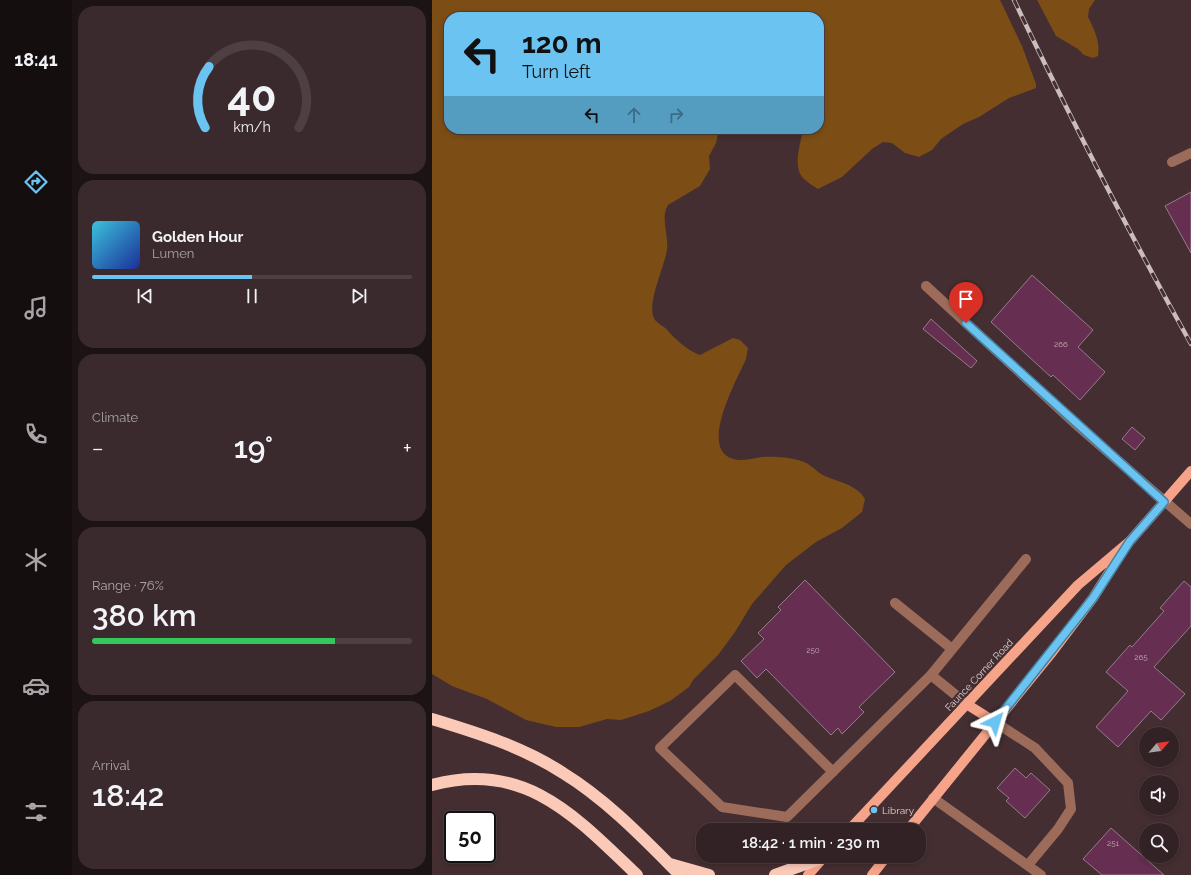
<!DOCTYPE html>
<meta charset="utf-8">
<style>
body{margin:0;font-family:Raleway,sans-serif;background:#3b2a2d;color:#f1f3f6;height:100vh;display:flex;flex-direction:column;font-size:15px;white-space:nowrap}
*{box-sizing:border-box;margin:0}
p{font-size:13px;color:#a9a4a7}
.icon{flex:none;width:22px;height:22px;fill:none;stroke:currentColor;stroke-width:2;stroke-linecap:round;stroke-linejoin:round}
.map{position:relative;flex:1;overflow:hidden}
.sheet{display:flex;flex-direction:column;gap:6px;padding:6px;background:#1c1314;width:360px}
.sheet>*{flex:none}
.banner{position:absolute;left:12px;top:12px;width:380px;height:122px;border-radius:16px;box-shadow:0 2px 6px #0003,0 0 0 1px #4e3f42;background:#6bc3f2;color:#111;overflow:hidden}
.needle{width:26px;rotate:62deg}
.fabs{position:absolute;left:707px;top:727px;display:grid;gap:8px}
.fabs a{display:grid;place-items:center;width:40px;height:40px;border-radius:50%;background:#332225;box-shadow:0 2px 6px #0003,0 0 0 1px #4e3f42;font-size:20px}
.speed{position:absolute;left:12px;top:811px;display:flex;gap:8px;font-size:20px;font-weight:700;text-align:center}
.speed>*{display:grid;place-content:center;width:52px;height:52px;border-radius:50%;background:#332225;box-shadow:0 2px 6px #0003,0 0 0 1px #4e3f42;line-height:1}
.speed .limit{border:2px solid #111;border-radius:6px;background:#fff;color:#111}
.pin{position:absolute;display:grid;place-items:center;width:34px;height:34px;color:#fff;margin:-41px -17px;border-radius:50% 50% 50% 0;rotate:-45deg;box-shadow:0 0 4px #0007}
.pin .icon{rotate:45deg}
.me{position:absolute;width:44px;margin:-22px;rotate:40deg;stroke-linejoin:round;filter:drop-shadow(0 0 3px #0008)}
.turn{display:flex;align-items:center;gap:14px;height:84px;padding:0 12px;font-size:18px}
.turn .icon{width:52px;height:52px;stroke-width:2.5}
.turn b{display:block;font-size:28px;line-height:34px}
.lanes{display:flex;align-items:center;height:38px;padding:0 12px;background:#0003;justify-content:center;gap:20px;direction:ltr}
.lanes .off{opacity:.35}
.big{font-size:30px;font-weight:600;line-height:1.1}
.sheet .tile{flex:1;display:flex;flex-direction:column;justify-content:center;gap:6px;min-width:0;padding:0 14px;border-radius:16px;background:#3b2a2d}
.sheet .dial{align-items:center;gap:0}
.dial svg{height:104px;overflow:visible;fill:none;stroke:#4e3f42;stroke-width:7;stroke-linecap:round;text-anchor:middle}
.dial text{fill:#f1f3f6;stroke:none}
.song{display:flex;align-items:center;gap:12px}
.cover{width:48px;height:48px;border-radius:6px;background:linear-gradient(135deg,hsl(190 70% 55%),hsl(230 70% 35%))}
.played{height:4px;border-radius:2px;background:linear-gradient(90deg,#6bc3f2 50%,#4e3f42 50%)}
.keys{display:flex;justify-content:space-around;direction:ltr}
.heat{display:flex;justify-content:space-between;align-items:center;font-size:22px;direction:ltr}
.charge{height:6px;border-radius:3px;background:linear-gradient(90deg,#34c759 76%,#4e3f42 0)}
.trip{position:absolute;left:264px;top:823px;width:230px;height:40px;border-radius:16px;background:#332225;box-shadow:0 2px 6px #0003,0 0 0 1px #4e3f42;font-weight:600;line-height:40px;text-align:center}
main{display:flex;flex:1;min-height:0}
.menu{display:flex;flex-direction:column;width:72px;justify-content:space-around;align-items:center;background:#140e0f;color:#a9a4a7}
.menu .icon{width:28px;height:28px}
.menu .active{color:#6bc3f2}
.menu b{font-size:18px;color:#f1f3f6}
.map>svg:first-child{display:block}
.green{fill:#7c4e15}
.building{fill:#662e51;stroke:#937d89}
.lines{fill:none;stroke-linecap:round;stroke-linejoin:round}
.minor{stroke:#9d6b5a;stroke-width:10}
.major{stroke:#f6a489;stroke-width:10}
.highway{stroke:#fbc9b8;stroke-width:12}
.rail-casing{stroke:#cbbcbd;stroke-width:4.5}
.rail{stroke:#442e31;stroke-width:3;stroke-dasharray:9;stroke-linecap:butt}
.route-casing{stroke:#467f9d;stroke-width:10}
.route{stroke:#6bc3f2;stroke-width:7}
.poi-dot{fill:#6bc3f2;stroke:#442e31;stroke-width:1.5}
.labels{text-anchor:middle;dominant-baseline:central;stroke-width:4;stroke-linejoin:round;paint-order:stroke}
.number-label{font-size:8px;fill:#c1a8b2}
.street-label{font-size:10px;fill:#dfd1d2;stroke:#442e31}
.poi-label{font-size:10px;fill:#dfd1d2;stroke:#442e31;text-anchor:start}
</style>
<main>
<nav class="menu">
<b>18:41</b>
<svg class="icon active" aria-label="directions" viewBox="0 0 24 24"><path d="M12 3l9 9-9 9-9-9zM9 14v-3h6M13 9l2 2-2 2"/></svg>
<svg class="icon" aria-label="music" viewBox="0 0 24 24"><path d="M9 18V5l10-2v13"/><circle cx="6" cy="18" r="3"/><circle cx="16" cy="16" r="3"/></svg>
<svg class="icon" aria-label="phone" viewBox="0 0 24 24"><path d="M5 4h4l2 5-3 2q2 4 5 5l2-3 5 2v4C11 20 4 13 5 4z"/></svg>
<svg class="icon" aria-label="climate" viewBox="0 0 24 24"><path d="M12 3v18M4 7l16 10M4 17L20 7"/></svg>
<svg class="icon" aria-label="car" viewBox="0 0 24 24"><path d="M5 17H2v-5l4-1 3-4h7l3 4 3 1v5h-3M9 17h6M6 11h13"/><circle cx="7" cy="17" r="2"/><circle cx="17" cy="17" r="2"/></svg>
<svg class="icon" aria-label="filters" viewBox="0 0 24 24"><path d="M4 7h16M4 17h16"/><circle cx="9" cy="7" r="2"/><circle cx="15" cy="17" r="2"/></svg>
</nav>
<section class="sheet">
<div class="tile dial"><svg viewBox="0 0 100 80">
<path d="M14 69A42 42 0 1 1 86 69"/>
<path d="M14 69A42 42 0 0 1 17 22" stroke="#6bc3f2"/>
<text x="50" y="56" font-size="32" font-weight="700">40</text>
<text x="50" y="72" font-size="11">km/h</text>
</svg></div>
<div class="tile">
<div class="song"><i class="cover"></i><div><b>Golden Hour</b><p>Lumen</p></div></div>
<div class="played"></div>
<div class="keys"><svg class="icon" aria-label="previous" viewBox="0 0 24 24"><path d="M18 5L8 12l10 7zM5 5v14"/></svg><svg class="icon" aria-label="pause" viewBox="0 0 24 24"><path d="M8 5v14M16 5v14"/></svg><svg class="icon" aria-label="next" viewBox="0 0 24 24"><path d="M6 5l10 7-10 7zM19 5v14"/></svg></div>
</div>
<div class="tile"><p>Climate</p>
<div class="heat"><a>−</a><b class="big">19°</b><a>+</a></div>
</div>
<div class="tile"><p>Range · 76%</p><b class="big">380 km</b><div class="charge"></div></div>
<div class="tile"><p>Arrival</p><b class="big">18:42</b></div>
</section>
<div class="map">
<svg width="759" height="875" viewBox="0 0 759 875">
<rect width="100%" height="100%" fill="#442e31"/>
<!-- green -->
<path class="green" d="M0,0H568L590,46L604,84V88L577,98L547,117L531,124L509,139L500,150L487,157L473,153L460,143L451,142L440,149L410,177L386,189C381,186 375,182 371,178C360,166 369,143 371,129H387V17H17V129H287L284,143L277,156L278,169L268,186L236,205C228,218 237,235 235,250C233,265 213,307 223,320C227,325 234,327 237,332C244,340 258,352 268,355L301,338L308,340L316,348L314,359C305,380 261,457 308,460C315,460 323,458 330,457C340,456 356,457 366,460C380,463 384,473 395,477C408,482 426,486 433,499L430,512L410,528L384,542L354,565L320,604L303,632L286,655L261,680L257,687L238,701L217,711L189,720L175,719L147,727H124L94,720L55,699L20,686L0,674Z
M605,0H663L657,9L656,17C663,31 668,41 666,56L661,58L652,55L646,49L624,36Z"/>
<!-- building -->
<path class="building" d="M759,192V253L733,206Z
M600,275L661,330L646,347L673,372L648,400L621,375L619,377L559,322Z
M499,319L545,361L539,368L491,329Z
M700,427L713,438L703,450L690,439Z
M373,580L463,672L427,707L432,712L410,734L406,728L399,735L334,669L325,678L309,661L332,639L326,633L349,610L346,607Z
M752,581L759,587V626L722,667L753,694L729,720L719,711L686,747L664,727L696,691L674,672L698,645L700,647L732,611L728,608Z
M583,768L594,778L599,773L618,790L593,818L574,801L577,798L565,788Z
M679,828L732,875H670L651,859Z"/>
<g class="lines">
<!-- minor -->
<path class="minor" d="M740,162L759,153
M494,286L647,427L759,524
M463,603L520,649
M499,675L536,705
M563,722L603,748L636,783L639,809L626,829L596,865
M401,772L303,675L228,748L290,807L355,817L499,675L594,559
M501,798L609,875"/>
<!-- major -->
<path class="major" d="M536,705L563,722
M417,830L646,585L698,541L759,471
M476,830L621,651L661,598L692,549
M376,875L392,857
M440,875L455,856"/>
<!-- highway -->
<path class="highway" d="M0,719C46,733 91,747 131,773C175,800 212,839 248,875
M0,785C93,760 143,816 205,875
M238,864L277,875
M343,875L393,857"/>
<defs>
<path id="rail" d="M582,0C638,117 696,231 759,344"/>
</defs>
<!-- rail casing -->
<use href="#rail" class="rail-casing"/>
<!-- rail -->
<use href="#rail" class="rail"/>
</g>
<g class="lines">
<defs>
<path id="route" d="M534,323L732,502L698,541L661,598L563,722"/>
</defs>
<!-- route casing -->
<use href="#route" class="route-casing"/>
<!-- route -->
<use href="#route" class="route"/>
</g>
<!-- markers -->
<circle class="poi-dot" cx="442" cy="810" r="4"/>
<g class="labels">
<!-- number labels -->
<g class="number-label">
<text x="629" y="344">266</text>
<text x="381" y="650">250</text>
<text x="709" y="657">265</text>
<text x="681" y="843">251</text>
</g>
<!-- street labels -->
<g class="street-label">
<text transform="translate(547 675) rotate(-47)">Faunce Corner Road</text>
</g>
<!-- poi labels -->
<g class="poi-label">
<text x="450" y="810">Library</text>
</g>
</g>
</svg>
<div class="fabs">
<a><svg class="needle" viewBox="-14 -14 28 28"><path d="M0-13l5 13h-10z" fill="#e53935"/><path d="M0 13l5-13h-10z" fill="#a9a4a7"/></svg></a>
<a><svg class="icon" aria-label="sound" viewBox="0 0 24 24"><path d="M4 9h4l5-4v14l-5-4H4zM17 9q2 3 0 6"/></svg></a>
<a><svg class="icon" aria-label="search" viewBox="0 0 24 24"><circle cx="10" cy="10" r="6"/><path d="M15 15l6 6"/></svg></a>
</div>
<div class="speed"><div class="limit">50</div></div>
<div class="pin" style="left:534px;top:323px;background:#d93025"><svg class="icon" aria-label="arrive" viewBox="0 0 24 24"><path d="M6 21V4h12l-3 4 3 4H6"/></svg></div>
<svg class="me" style="left:563px;top:722px" viewBox="-20 -20 40 40"><path d="M0-17L14 15 0 8-14 15z" fill="#6bc3f2" stroke="#fff" stroke-width="4"/></svg>
<div class="trip">18:42 · 1 min · 230 m</div>
<div class="banner">
<div class="turn"><svg class="icon" aria-label="left" viewBox="0 0 24 24"><path d="M17 20v-9H6M10 6l-5 5 5 5"/></svg><div><b>120 m</b>Turn left</div></div>
<div class="lanes"><svg class="icon" aria-label="left" viewBox="0 0 24 24"><path d="M17 20v-9H6M10 6l-5 5 5 5"/></svg><svg class="icon off" aria-label="ahead" viewBox="0 0 24 24"><path d="M12 20V5M6 11l6-6 6 6"/></svg><svg class="icon off" aria-label="right" viewBox="0 0 24 24"><path d="M7 20v-9h11M14 6l5 5-5 5"/></svg></div>
</div>
</div>
</main>
